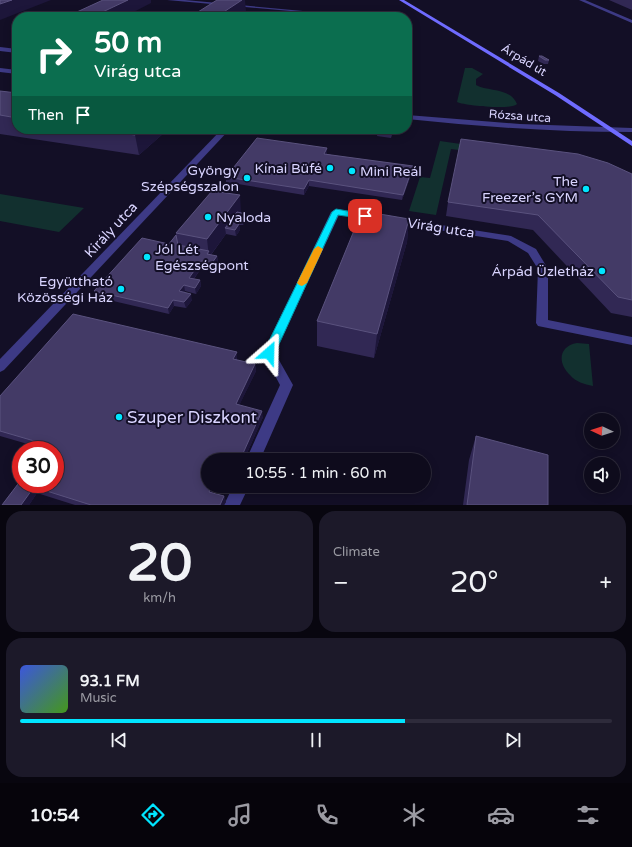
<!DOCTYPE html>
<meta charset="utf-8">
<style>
body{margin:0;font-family:"Varela Round",sans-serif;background:#1c1929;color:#f1f3f6;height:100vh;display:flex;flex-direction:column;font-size:15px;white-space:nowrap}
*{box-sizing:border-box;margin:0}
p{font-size:13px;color:#9b9ba3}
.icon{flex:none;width:22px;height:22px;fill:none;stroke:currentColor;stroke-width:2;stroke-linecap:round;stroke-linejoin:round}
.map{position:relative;height:505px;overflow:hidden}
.drawer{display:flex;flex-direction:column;gap:6px;padding:6px;background:#08060f;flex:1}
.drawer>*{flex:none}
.top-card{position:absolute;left:12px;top:12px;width:400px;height:122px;border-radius:16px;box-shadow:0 2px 10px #0003,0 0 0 1px #2e2b3b;background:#0b6e4f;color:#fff;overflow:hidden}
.needle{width:26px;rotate:274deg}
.controls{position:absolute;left:584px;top:413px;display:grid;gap:8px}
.controls a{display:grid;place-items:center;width:36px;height:36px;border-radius:50%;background:#0e0b1c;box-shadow:0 2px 10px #0003,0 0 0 1px #2e2b3b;font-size:20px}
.speed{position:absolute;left:12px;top:441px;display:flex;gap:8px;font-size:20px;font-weight:700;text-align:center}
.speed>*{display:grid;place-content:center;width:52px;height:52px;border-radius:50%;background:#0e0b1c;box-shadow:0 2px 10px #0003,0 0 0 1px #2e2b3b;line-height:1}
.speed .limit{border:6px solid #d22;background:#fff;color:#111}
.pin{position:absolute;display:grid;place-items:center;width:34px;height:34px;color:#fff;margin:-17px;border-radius:8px;box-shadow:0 2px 6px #0006}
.me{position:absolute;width:44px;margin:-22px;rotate:25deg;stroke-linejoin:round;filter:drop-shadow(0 0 3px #0008)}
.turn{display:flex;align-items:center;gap:14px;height:84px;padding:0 16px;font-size:18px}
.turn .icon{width:52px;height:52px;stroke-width:2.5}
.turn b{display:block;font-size:28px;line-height:34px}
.then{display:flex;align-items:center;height:38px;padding:0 16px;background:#0003;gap:8px;font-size:15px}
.big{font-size:30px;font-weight:600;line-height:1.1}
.drawer .card{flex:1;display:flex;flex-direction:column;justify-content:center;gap:6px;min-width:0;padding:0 14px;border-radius:16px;background:#1c1929}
.drawer .dial{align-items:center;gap:0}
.dial b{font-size:52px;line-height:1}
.song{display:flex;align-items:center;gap:12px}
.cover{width:48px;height:48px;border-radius:6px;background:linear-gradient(135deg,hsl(230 70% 55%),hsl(100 70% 35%))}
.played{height:4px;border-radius:2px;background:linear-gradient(90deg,#00e5ff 65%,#2e2b3b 65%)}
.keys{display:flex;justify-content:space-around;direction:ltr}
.heat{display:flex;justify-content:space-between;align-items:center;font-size:22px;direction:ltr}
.drawer .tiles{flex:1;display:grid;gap:6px;grid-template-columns:1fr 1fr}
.card:last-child{grid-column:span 2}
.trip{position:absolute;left:201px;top:453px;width:230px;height:40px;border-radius:20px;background:#0e0b1c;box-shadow:0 2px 10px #0003,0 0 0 1px #2e2b3b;font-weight:600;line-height:40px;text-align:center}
.menu{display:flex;height:64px;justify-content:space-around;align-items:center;background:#06040b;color:#9b9ba3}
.menu .icon{width:28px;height:28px}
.menu .on{color:#00e5ff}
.menu b{font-size:18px;color:#f1f3f6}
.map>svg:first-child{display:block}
.green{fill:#12302f}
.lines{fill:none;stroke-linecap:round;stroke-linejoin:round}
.pedestrian{fill:#3d3a85;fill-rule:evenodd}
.minor{fill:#3d3a85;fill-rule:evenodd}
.tertiary{fill:#3d3a85;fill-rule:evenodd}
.secondary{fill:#6f6bff;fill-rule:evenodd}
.wall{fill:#312854}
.shaded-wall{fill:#1d163a}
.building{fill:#433a66;stroke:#5a527e}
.route{fill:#00e5ff;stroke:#0095a6}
.slow{fill:#f59e0b}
.poi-dot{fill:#00e5ff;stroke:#130f26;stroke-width:1.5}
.labels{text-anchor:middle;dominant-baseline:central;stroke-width:4;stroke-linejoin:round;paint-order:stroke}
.far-street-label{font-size:12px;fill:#d9d4ff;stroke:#130f26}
.poi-label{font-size:14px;fill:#d9d4ff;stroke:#130f26;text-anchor:end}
.street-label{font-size:14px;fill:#d9d4ff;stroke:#130f26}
.near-poi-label{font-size:17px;fill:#d9d4ff;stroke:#130f26;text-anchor:start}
</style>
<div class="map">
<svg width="632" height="505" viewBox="0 0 632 505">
<rect width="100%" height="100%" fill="#130f26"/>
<!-- green -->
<path class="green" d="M465,68H472L483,74L476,79V85C488,92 510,87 517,104C511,110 466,106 457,102Z
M440,141L502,150L585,166L451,149L436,215L409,211L420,177L430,178Z
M0,194L84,208L59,232L0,221Z
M577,343L589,344L593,386C584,384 576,382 570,375C557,363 559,346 577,343Z"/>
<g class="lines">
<!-- pedestrian -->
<path class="pedestrian" d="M222,129H230L4,370L0,372V359Z"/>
<!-- minor -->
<path class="minor" d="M167,0H185L303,11L301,12Z
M579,0H585L632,20V23Z
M0,47L17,49V53L0,51Z
M336,209L372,214L377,217L372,220L339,215L275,353L293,385L260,460H246L280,385L263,353L331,212Z
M396,218L511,236L536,249L548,269V320L632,337V345L538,326L536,323L538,269L528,253L508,241L393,223L391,221L393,219Z
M233,486H249L240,505H224Z"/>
<!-- tertiary -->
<path class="tertiary" d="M0,68L17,70V74L0,72Z
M407,115L520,124L632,128V132C557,132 482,127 407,119Z"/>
<!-- secondary -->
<path class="secondary" d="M399,0H404L559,93L632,141V146L555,95Z"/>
</g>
<!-- wall -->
<path class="wall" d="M609,0H632V10Z
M539,56L549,60L548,64H544L538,61Z
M0,91L17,93V129H165V132L139,155L0,134Z
M393,130L392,135L391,138L377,136L378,131Z
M327,153V154L412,172L402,200L309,186L304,195L226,182V177Z
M632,174V317L611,313L533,230L446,216L448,202Z
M241,212L247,219L243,225H239L240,230L236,236L226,234L211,255L217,256L218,262L213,269L202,267L194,279L200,280L201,286L196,294L185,291L184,292L192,300L186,308L174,306L169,314L96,297L94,291L169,244L176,235V233Z
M409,219L407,242L374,358L317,346V321Z
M237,358V360L255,364L256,371L239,405L263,417L244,460H208V486H216L213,493L224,496L226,502L224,505H75L37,493L29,505H2L45,449L0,436V396Z
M476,436L548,505H463L469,460Z"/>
<!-- shaded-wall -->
<path class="shaded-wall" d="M12,0H51L0,20V4Z
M128,0H151V3L124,17H92Z
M242,0H245L246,11L238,17H216Z
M142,129H165V132L139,155L135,135Z
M327,148V153L324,159V154Z
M413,166L412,172L402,200L403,195Z
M309,180V186L304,195V189Z
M240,195L241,212L237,219L232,218L233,223L225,228L226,234L209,257L207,239Z
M246,214L247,219L243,225L242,220Z
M409,219L407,242L374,358L377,334Z
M239,224L240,230L236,236L235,230Z
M217,256L218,262L213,269L212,263Z
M201,261L202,267L190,284L189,278Z
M200,280L201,286L196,294L195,288Z
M184,285L185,291L180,297L179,291Z
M191,294L192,300L186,308L184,302Z
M173,300L174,306L169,314L168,308Z
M237,352V358L233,365V359Z
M255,364L256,371L237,410L236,404Z
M262,411L263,417L244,460H240Z
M212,486H216L210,498L209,492Z
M34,487L37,493L29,505H21Z
M224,496L226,502L224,505H220Z"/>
<!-- building -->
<path class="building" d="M0,0H12L0,4Z
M103,0H128L92,17H66Z
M217,0H242L216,17H190Z
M539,56H542L549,60H545Z
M0,91L17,93V118L0,115Z
M94,129H142L135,135Z
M379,129H383L393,130L392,133L378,131Z
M257,138L327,148L324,154L413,166L403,195L309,180L304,189L226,177Z
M461,139L578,154L608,163L632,174V300L618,297L538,215L448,202Z
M212,191L240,195L207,239L176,233Z
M362,211L409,219L377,334L317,321Z
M237,212L246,214L242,220L232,218Z
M230,222L239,224L235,230L225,228Z
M176,235L178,245L209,251L207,254L217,256L212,263L201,261L189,278L200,280L195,288L184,285L179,291L191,294L184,302L173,300L168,308L94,291L142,238L169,244Z
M73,314L237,352L233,359L255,364L236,404L262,411L240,460L226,456L224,460H208V486H212L209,492L224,496L220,505H91L34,487L21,505H2L21,480V484H55V450H44L48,445L0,431V396Z
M476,436L548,455V505H467Z"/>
<!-- route -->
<path class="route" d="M336,209L365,214L369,216L365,219L338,215L275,353L273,356L269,358L265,356L263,353L332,212Z"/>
<!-- slow -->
<path class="slow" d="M318,246L323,249L307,283L302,286L299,285L297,283L314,249Z"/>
<!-- markers -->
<g class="poi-dot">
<circle cx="330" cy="168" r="4"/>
<circle cx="352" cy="171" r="4"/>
<circle cx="247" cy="178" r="4"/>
<circle cx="586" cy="189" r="4"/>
<circle cx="208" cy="217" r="4"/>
<circle cx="147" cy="257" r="4"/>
<circle cx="602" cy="271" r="4"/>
<circle cx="121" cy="289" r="4"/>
<circle cx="119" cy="417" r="4"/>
</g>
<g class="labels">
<!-- far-street labels -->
<g class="far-street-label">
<text transform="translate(524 60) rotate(31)">Árpád út</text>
<text transform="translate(520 116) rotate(4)">Rózsa utca</text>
</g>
<!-- poi labels -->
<g class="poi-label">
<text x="322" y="168">Kínai Büfé</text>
<text x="239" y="170">Gyöngy<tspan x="239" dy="16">Szépségszalon</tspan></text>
<text x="360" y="171" text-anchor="start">Mini Reál</text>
<text x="578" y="181">The<tspan x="578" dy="16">Freezer’s GYM</tspan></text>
<text x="216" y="217" text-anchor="start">Nyaloda</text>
<text x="155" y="249" text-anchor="start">Jól Lét<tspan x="155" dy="16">Egészségpont</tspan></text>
<text x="594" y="271">Árpád Üzletház</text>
<text x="113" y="281">Együttható<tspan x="113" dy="16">Közösségi Ház</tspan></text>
</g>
<!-- street labels -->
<g class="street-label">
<text transform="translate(441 228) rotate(9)">Virág utca</text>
<text transform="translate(111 230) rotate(-47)">Király utca</text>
</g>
<!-- near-poi labels -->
<g class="near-poi-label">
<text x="127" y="417">Szuper Diszkont</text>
</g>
</g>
</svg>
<div class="controls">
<a><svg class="needle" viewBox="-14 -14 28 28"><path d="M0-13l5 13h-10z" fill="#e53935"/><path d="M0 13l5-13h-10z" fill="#9b9ba3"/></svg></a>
<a><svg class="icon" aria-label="sound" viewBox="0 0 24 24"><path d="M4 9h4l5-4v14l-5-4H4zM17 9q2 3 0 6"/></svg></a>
</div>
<div class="speed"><div class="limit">30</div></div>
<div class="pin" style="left:365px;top:216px;background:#d93025"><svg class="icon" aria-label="arrive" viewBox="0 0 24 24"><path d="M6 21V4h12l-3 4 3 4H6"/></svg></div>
<svg class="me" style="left:269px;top:353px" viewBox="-20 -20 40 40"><path d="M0-17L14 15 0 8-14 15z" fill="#00e5ff" stroke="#fff" stroke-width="4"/></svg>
<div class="trip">10:55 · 1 min · 60 m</div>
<div class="top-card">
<div class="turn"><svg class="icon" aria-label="right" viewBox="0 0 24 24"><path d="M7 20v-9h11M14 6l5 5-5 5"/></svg><div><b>50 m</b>Virág utca</div></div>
<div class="then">Then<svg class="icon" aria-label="arrive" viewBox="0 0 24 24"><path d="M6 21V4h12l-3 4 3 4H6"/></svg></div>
</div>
</div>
<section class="drawer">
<div class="tiles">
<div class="card dial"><b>20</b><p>km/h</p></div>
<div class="card"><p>Climate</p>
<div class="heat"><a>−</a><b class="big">20°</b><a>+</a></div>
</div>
<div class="card">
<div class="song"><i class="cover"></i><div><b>93.1 FM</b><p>Music</p></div></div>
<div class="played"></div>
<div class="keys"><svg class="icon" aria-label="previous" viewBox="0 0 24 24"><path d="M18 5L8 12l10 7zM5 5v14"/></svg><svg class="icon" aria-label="pause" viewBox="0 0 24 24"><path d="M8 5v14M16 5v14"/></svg><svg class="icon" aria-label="next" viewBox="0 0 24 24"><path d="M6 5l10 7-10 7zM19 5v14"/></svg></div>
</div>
</div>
</section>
<nav class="menu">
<b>10:54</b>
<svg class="icon on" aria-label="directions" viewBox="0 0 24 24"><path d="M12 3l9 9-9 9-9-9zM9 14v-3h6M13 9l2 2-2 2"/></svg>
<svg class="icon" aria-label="music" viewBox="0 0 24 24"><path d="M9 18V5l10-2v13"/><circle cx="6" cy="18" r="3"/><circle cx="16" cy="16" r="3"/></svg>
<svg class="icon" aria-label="phone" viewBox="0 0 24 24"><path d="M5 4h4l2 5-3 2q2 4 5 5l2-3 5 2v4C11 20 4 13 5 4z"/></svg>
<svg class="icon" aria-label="climate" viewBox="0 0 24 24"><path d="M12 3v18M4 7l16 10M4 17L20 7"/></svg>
<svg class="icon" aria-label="car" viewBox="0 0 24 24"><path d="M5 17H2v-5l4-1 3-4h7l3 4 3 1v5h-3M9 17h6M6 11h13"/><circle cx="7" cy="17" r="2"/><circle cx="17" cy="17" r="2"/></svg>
<svg class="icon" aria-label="filters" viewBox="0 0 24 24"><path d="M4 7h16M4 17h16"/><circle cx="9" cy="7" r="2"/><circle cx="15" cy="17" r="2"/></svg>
</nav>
